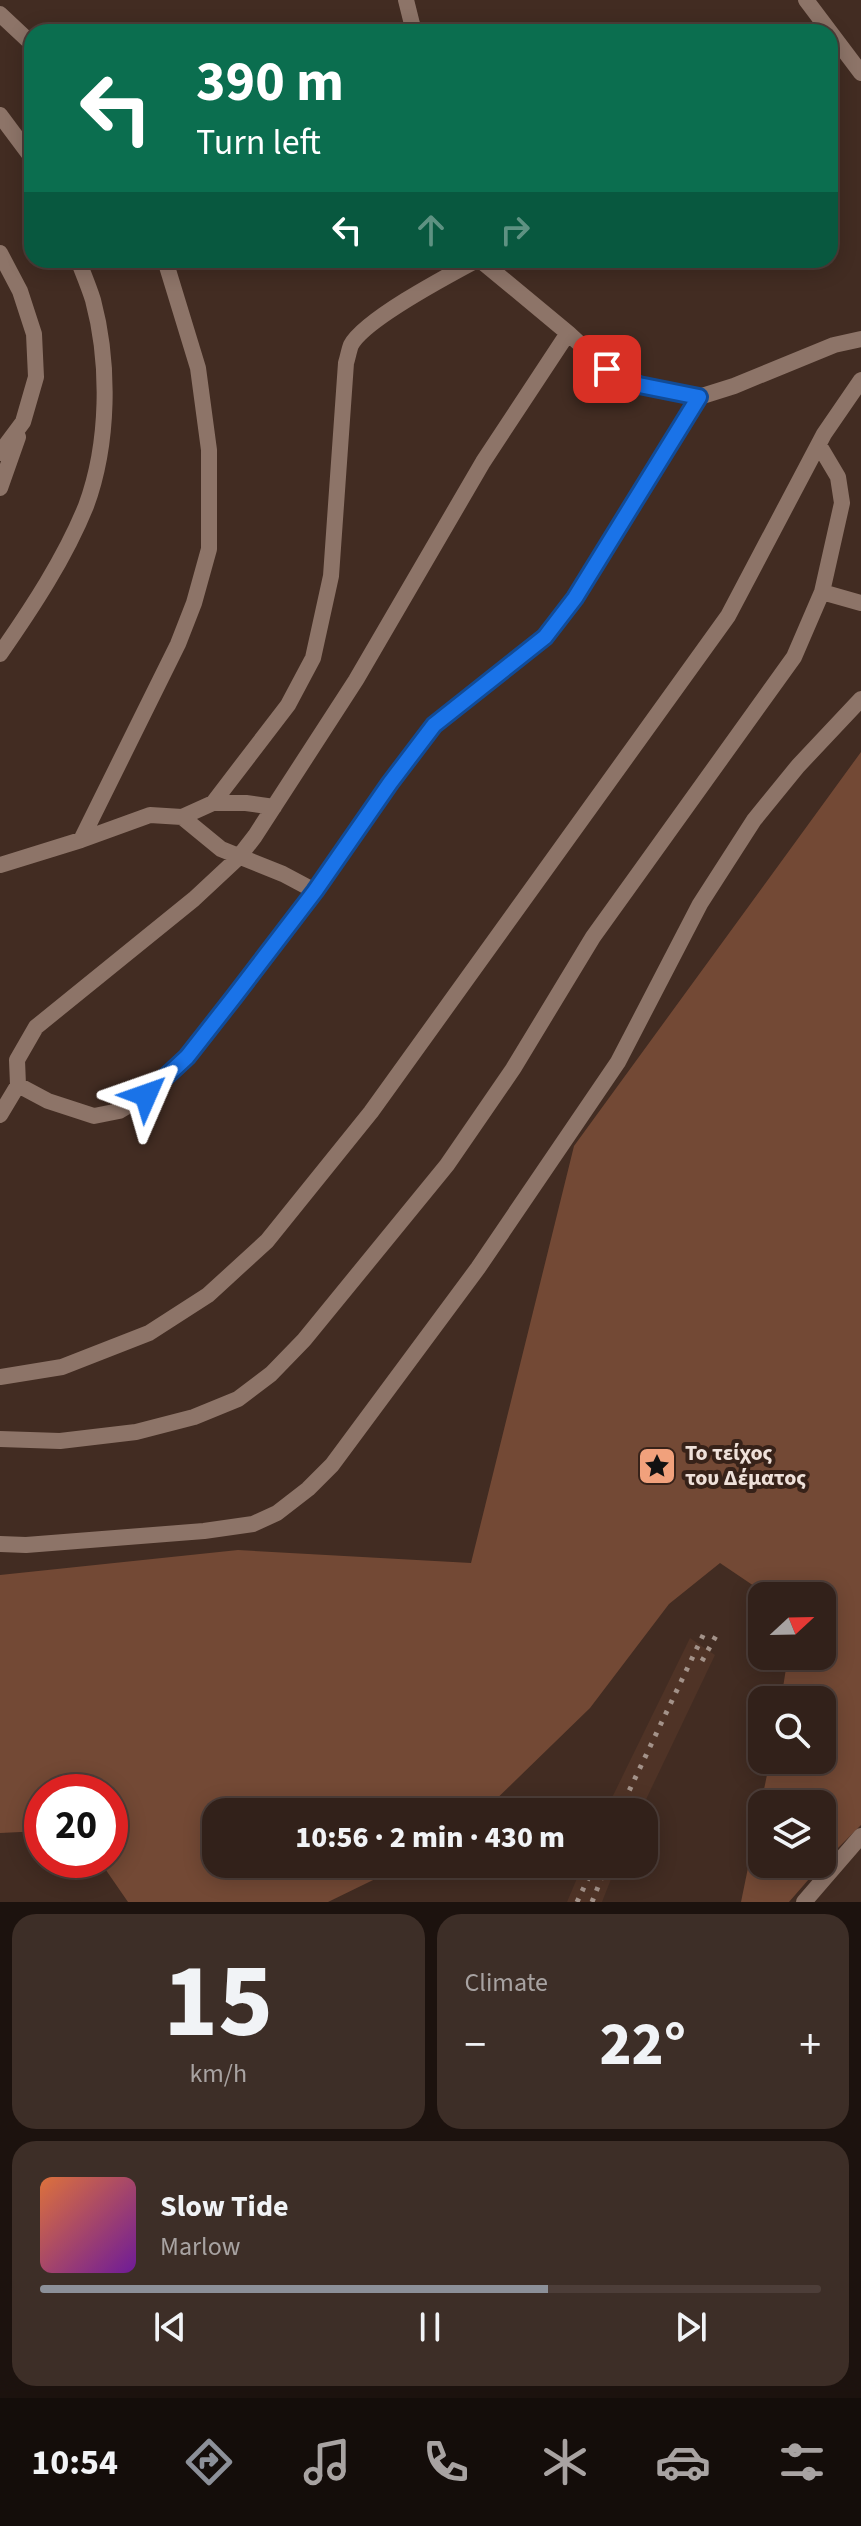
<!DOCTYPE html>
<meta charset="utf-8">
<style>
body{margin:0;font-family:"Source Sans 3",sans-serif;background:#3d2e27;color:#f1f3f6;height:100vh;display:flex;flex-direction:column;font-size:30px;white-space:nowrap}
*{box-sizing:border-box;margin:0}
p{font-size:26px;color:#a8a3a2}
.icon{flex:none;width:44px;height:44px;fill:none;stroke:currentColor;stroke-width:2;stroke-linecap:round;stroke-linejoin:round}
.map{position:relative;height:1902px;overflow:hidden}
.panel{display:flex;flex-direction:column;gap:12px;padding:12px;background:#1c120e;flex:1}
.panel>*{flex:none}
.top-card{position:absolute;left:24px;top:24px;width:814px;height:244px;border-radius:24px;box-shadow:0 4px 20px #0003,0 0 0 2px #4d3e39;background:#0b6e4f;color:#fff;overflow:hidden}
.needle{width:52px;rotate:68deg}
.controls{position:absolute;left:748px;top:1582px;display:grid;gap:16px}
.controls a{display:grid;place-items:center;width:88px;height:88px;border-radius:16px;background:#32211a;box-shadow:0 4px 20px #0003,0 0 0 2px #4d3e39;font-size:40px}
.speed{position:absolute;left:24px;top:1774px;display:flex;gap:16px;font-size:40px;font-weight:700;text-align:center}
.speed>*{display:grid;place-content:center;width:104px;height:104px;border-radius:50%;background:#32211a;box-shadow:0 4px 20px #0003,0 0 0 2px #4d3e39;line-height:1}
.speed .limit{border:12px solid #d22;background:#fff;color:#111}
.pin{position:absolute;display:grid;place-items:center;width:68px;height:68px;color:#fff;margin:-34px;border-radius:16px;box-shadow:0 4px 12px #0006}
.me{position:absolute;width:88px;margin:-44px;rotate:47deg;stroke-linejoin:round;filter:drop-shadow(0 0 6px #0008)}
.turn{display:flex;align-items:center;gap:28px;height:168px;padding:0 40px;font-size:36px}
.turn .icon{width:104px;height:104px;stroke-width:2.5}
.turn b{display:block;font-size:56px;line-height:68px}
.lanes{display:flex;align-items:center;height:76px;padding:0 40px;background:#0003;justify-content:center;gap:40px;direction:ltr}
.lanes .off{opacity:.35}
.big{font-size:60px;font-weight:800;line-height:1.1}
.panel .tile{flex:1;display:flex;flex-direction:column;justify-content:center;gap:12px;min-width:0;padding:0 28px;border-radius:24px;background:#3d2e27}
.panel .dial{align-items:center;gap:0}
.dial b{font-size:104px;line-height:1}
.song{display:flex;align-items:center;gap:24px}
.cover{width:96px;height:96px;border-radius:12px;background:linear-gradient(135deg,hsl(20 70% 55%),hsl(280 70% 35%))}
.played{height:8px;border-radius:4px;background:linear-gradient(90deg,#8c9099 65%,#4d3e39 65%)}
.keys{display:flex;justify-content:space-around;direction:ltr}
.heat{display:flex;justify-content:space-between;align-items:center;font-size:44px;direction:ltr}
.panel .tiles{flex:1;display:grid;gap:12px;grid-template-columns:1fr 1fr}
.tile:last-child{grid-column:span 2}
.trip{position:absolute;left:202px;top:1798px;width:456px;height:80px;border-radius:24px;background:#32211a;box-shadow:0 4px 20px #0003,0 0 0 2px #4d3e39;font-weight:800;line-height:80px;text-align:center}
.tab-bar{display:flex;height:128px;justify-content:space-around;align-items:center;background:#140d0a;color:#a8a3a2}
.tab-bar .icon{width:56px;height:56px}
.tab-bar .selected{color:#8c9099}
.tab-bar b{font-size:36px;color:#f1f3f6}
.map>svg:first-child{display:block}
.built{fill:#4f3326}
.green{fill:#734935}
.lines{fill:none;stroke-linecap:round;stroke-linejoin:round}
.minor{stroke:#8d7468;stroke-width:16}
.rail{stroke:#a39289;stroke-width:5;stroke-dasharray:4 8;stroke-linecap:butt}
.route-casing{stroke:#114b97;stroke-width:20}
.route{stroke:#1a73e8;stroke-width:14}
.labels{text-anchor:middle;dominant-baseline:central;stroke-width:8;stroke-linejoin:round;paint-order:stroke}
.poi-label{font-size:22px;font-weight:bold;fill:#efe1da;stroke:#372219;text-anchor:start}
</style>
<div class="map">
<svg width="861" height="1902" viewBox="0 0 861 1902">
<rect width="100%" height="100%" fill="#422c22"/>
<!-- built -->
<path class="built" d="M690,1638L715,1655L640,1812H605Z
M583,1864H617L602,1902H567Z"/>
<!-- green -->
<path class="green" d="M861,752V1825L822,1864V1804H762V1864H822L789,1902H741L770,1760H822V1700H781L788,1656H822V1596H769L720,1563L669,1604L590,1708L483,1812H216V1864H406L328,1902H128L99,1860H110V1792H42V1831L0,1833V1575L238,1550L471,1563L574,1146Z"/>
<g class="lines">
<!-- minor -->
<path class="minor" d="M406,0L414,32
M806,0L861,73
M0,14L32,44
M0,115L32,158
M0,253L20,291L34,334L36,377L23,422L0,453
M480,260L568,333
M819,445L838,477L842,503L822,592
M0,488L18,437
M0,654C32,608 65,558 86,506C109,444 110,364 93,300C89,287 83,273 78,260
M213,803L288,705L313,658L331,576L346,363C348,357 349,350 351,345C365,319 449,275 477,260
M182,817L213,803H246L274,807
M81,840L150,815L182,817L221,849L283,874L315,891L187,1057L146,1095L119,1111L94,1116L48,1101L18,1085L17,1060L36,1027L194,899L238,858L255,836L356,680L483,462L568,333L607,369L639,385L699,397L734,386L834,345L861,339
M0,865L81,840L178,644L194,603L209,549V450L198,368L165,260
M315,891L390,783L434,725L545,637L575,598L699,397
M0,1115L18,1085
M0,1377L62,1367L149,1333L208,1295L267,1241L371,1112L728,616L824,434L861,380
M0,1439L60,1441L136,1432L194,1417L238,1399L271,1374L304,1340L447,1165L513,1069L593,937L794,657L822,592L861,603
M0,1544L26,1545L204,1531L253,1524L277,1513L308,1489L332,1465L478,1268L618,1062L700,904L754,820L798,766L861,699
M804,1902L861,1836"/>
<!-- rail -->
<path class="rail" d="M702,1661L717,1634
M619,1812L706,1629
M577,1902L595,1864
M592,1902L607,1864"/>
</g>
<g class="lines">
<defs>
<path id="route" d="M146,1095L187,1057L234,997L315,891L390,783L434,725L545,637L575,598L699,397L639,385L607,369"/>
</defs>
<!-- route casing -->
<use href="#route" class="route-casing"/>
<!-- route -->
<use href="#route" class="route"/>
</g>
<!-- icons -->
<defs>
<symbol id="sight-square" viewBox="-11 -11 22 22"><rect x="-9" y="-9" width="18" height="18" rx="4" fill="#f1a17c" stroke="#372219"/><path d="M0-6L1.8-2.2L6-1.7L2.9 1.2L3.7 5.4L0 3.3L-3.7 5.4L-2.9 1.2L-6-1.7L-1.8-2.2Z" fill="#111"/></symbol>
</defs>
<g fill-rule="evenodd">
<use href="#sight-square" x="635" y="1444" width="44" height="44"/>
</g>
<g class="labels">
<!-- poi labels -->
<g class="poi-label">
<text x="685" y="1453">Το τείχος<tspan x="685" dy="25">του Δέματος</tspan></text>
</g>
</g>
</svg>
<div class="controls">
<a><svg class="needle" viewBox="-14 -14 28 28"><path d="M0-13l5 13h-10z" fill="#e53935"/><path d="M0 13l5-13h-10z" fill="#a8a3a2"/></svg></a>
<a><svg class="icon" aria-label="search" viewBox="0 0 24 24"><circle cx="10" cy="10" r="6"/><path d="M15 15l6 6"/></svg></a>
<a><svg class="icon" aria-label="layers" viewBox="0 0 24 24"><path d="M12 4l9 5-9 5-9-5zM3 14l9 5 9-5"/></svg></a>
</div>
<div class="speed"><div class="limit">20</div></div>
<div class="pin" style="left:607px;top:369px;background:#d93025"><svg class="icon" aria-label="arrive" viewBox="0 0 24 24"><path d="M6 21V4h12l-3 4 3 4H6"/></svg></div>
<svg class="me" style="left:146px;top:1095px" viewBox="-20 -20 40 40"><path d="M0-17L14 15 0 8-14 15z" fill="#1a73e8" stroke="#fff" stroke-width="4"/></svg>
<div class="trip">10:56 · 2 min · 430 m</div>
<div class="top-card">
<div class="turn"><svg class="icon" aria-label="left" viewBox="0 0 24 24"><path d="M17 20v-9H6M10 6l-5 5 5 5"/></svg><div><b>390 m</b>Turn left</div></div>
<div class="lanes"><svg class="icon" aria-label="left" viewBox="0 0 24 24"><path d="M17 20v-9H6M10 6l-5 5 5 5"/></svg><svg class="icon off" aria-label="ahead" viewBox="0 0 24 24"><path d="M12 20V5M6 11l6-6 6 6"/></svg><svg class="icon off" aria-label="right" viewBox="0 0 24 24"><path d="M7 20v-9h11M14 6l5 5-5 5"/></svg></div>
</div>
</div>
<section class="panel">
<div class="tiles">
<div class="tile dial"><b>15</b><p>km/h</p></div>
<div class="tile"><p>Climate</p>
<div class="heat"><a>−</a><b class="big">22°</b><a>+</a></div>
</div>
<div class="tile">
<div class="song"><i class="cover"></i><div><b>Slow Tide</b><p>Marlow</p></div></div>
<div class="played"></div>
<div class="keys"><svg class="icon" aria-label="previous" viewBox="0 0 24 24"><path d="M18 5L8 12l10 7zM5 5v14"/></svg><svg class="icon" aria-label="pause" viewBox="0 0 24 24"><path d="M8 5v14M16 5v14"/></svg><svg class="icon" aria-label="next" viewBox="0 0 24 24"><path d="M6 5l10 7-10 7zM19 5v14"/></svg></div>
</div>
</div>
</section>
<nav class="tab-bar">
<b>10:54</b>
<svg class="icon selected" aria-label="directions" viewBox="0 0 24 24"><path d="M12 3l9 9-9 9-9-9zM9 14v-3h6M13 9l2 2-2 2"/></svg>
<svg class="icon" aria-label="music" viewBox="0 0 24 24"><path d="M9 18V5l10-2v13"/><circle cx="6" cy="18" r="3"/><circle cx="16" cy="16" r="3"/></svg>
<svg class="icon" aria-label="phone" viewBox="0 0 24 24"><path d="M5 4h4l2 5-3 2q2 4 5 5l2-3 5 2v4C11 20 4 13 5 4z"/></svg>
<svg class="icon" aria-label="climate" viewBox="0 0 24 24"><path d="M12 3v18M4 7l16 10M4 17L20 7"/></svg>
<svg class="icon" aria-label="car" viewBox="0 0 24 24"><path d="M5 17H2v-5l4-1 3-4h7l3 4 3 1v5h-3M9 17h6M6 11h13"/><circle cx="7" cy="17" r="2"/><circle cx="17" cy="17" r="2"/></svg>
<svg class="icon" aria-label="filters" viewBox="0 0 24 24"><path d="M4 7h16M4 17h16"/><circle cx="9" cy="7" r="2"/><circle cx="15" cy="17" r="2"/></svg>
</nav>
